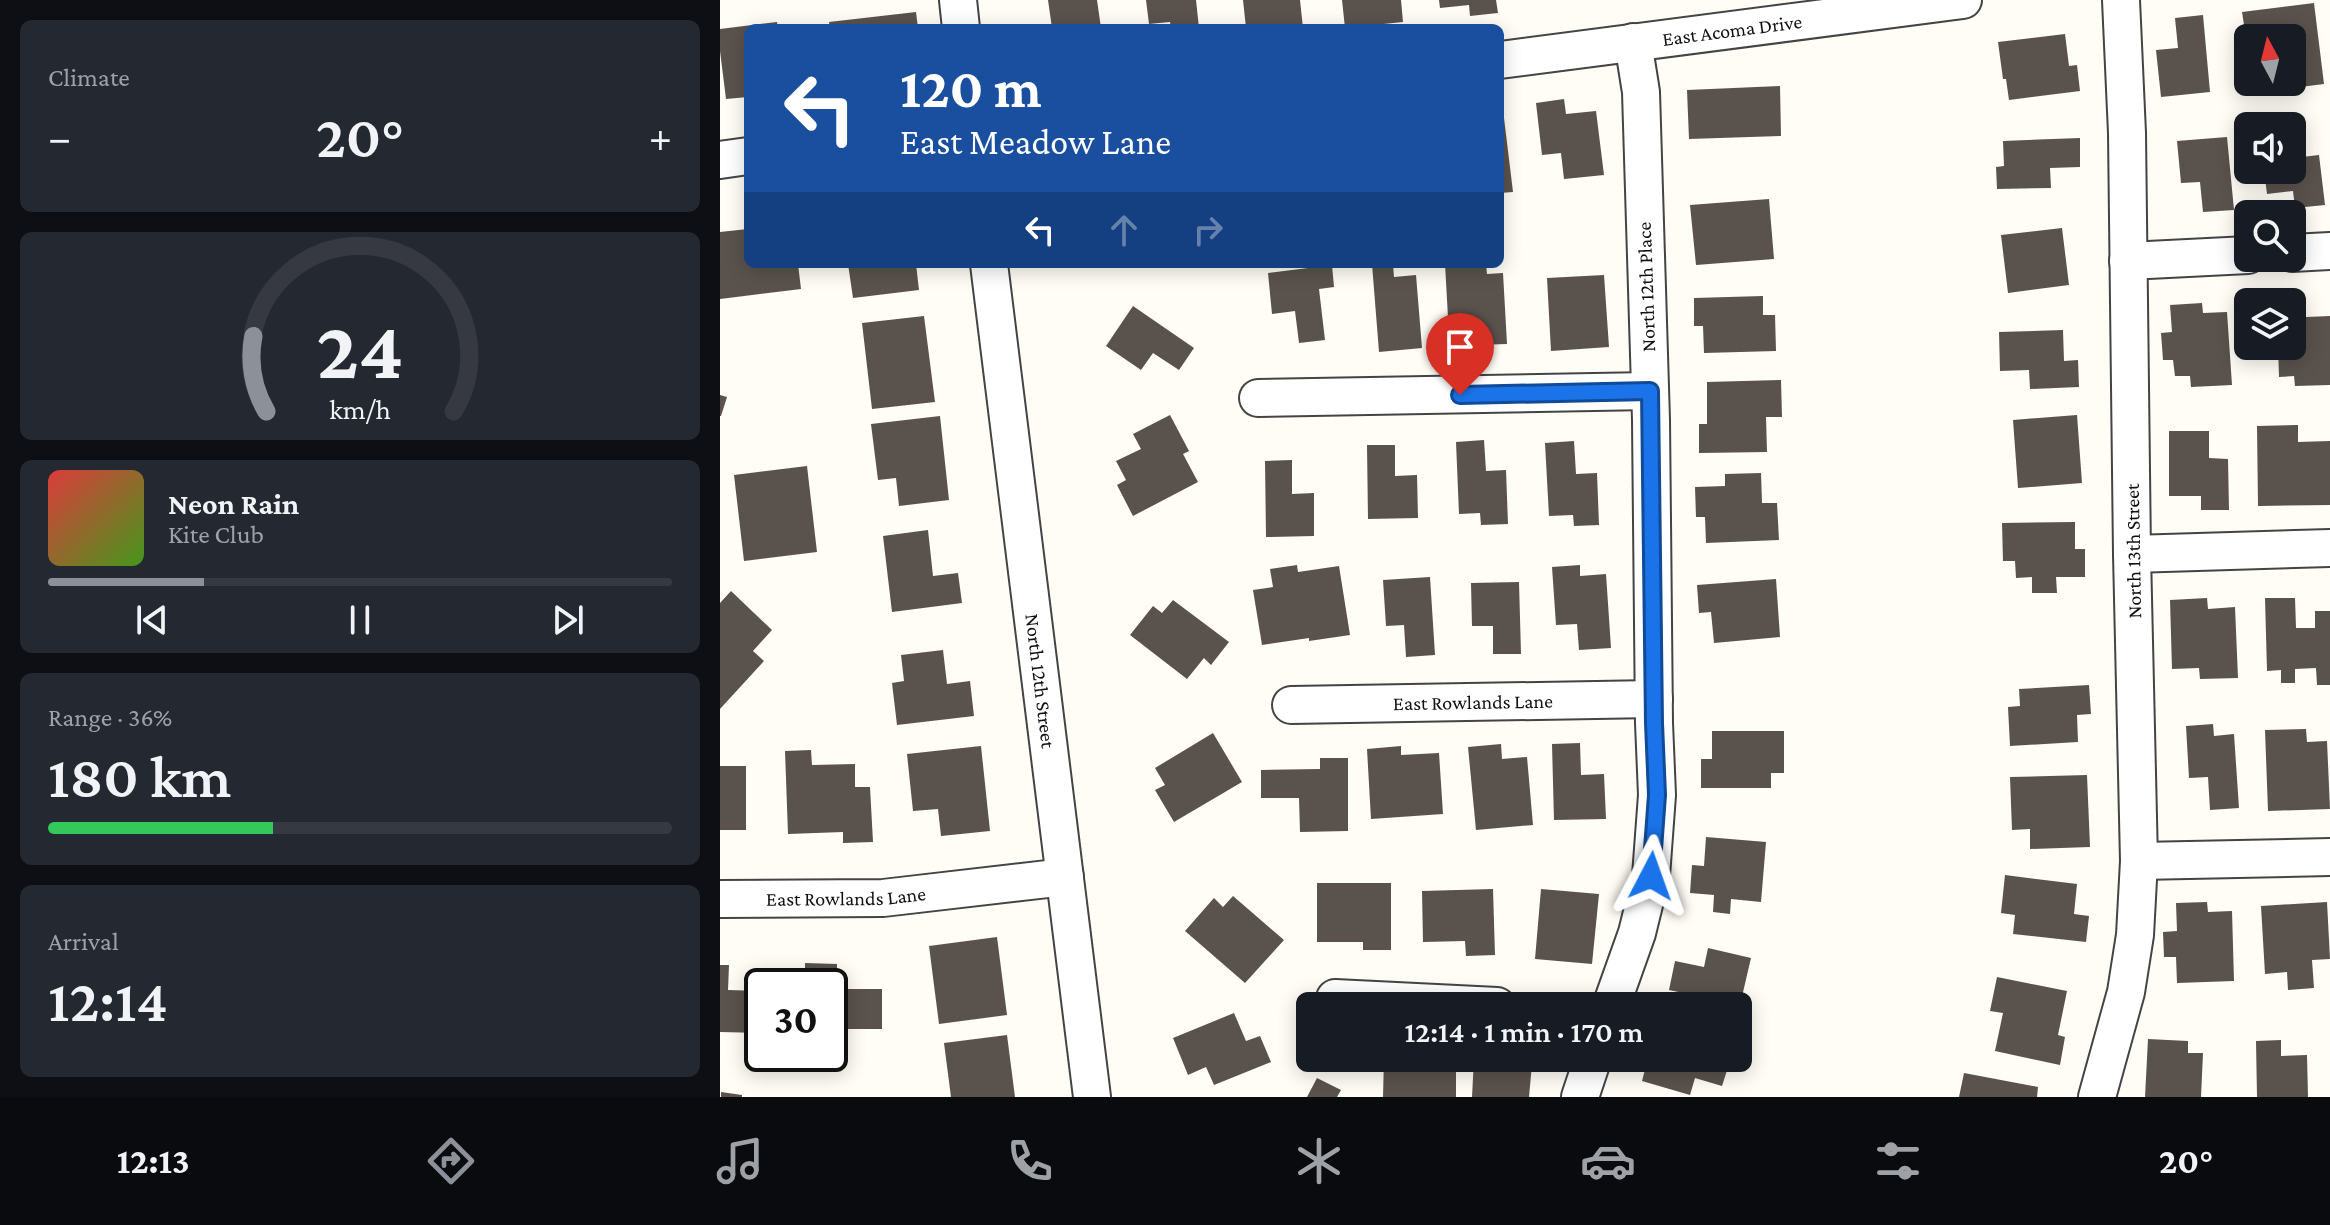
<!DOCTYPE html>
<meta charset="utf-8">
<style>
body{margin:0;font-family:"Crimson Pro",serif;background:#242831;color:#f1f3f6;height:100vh;display:flex;flex-direction:column;font-size:30px;white-space:nowrap}
*{box-sizing:border-box;margin:0}
p{font-size:26px;color:#9ea1a6}
.icon{flex:none;width:44px;height:44px;fill:none;stroke:currentColor;stroke-width:2;stroke-linecap:round;stroke-linejoin:round}
.map{position:relative;flex:1;overflow:hidden}
.side{display:flex;flex-direction:column;gap:20px;padding:20px;background:#0d0f14;width:720px}
.side>*{flex:none}
.guide{position:absolute;left:24px;top:24px;width:760px;height:244px;border-radius:12px;box-shadow:0 4px 20px #0003;background:#1a4fa0;color:#fff;overflow:hidden}
.needle{width:52px;rotate:353deg}
.controls{position:absolute;left:1514px;top:24px;display:grid;gap:16px}
.controls a{display:grid;place-items:center;width:72px;height:72px;border-radius:12px;background:#171b24;box-shadow:0 4px 20px #0003;font-size:40px}
.speed{position:absolute;left:24px;top:968px;display:flex;gap:16px;font-size:40px;font-weight:700;text-align:center}
.speed>*{display:grid;place-content:center;width:104px;height:104px;border-radius:50%;background:#171b24;box-shadow:0 4px 20px #0003;line-height:1}
.speed .limit{border:4px solid #111;border-radius:12px;background:#fff;color:#111}
.pin{position:absolute;display:grid;place-items:center;width:68px;height:68px;color:#fff;margin:-82px -34px;border-radius:50% 50% 50% 0;rotate:-45deg;box-shadow:0 0 8px #0007}
.pin .icon{rotate:45deg}
.me{position:absolute;width:88px;margin:-44px;rotate:4deg;stroke-linejoin:round;filter:drop-shadow(0 0 6px #0008)}
.turn{display:flex;align-items:center;gap:28px;height:168px;padding:0 24px;font-size:36px}
.turn .icon{width:104px;height:104px;stroke-width:2.5}
.turn b{display:block;font-size:56px;line-height:68px}
.lanes{display:flex;align-items:center;height:76px;padding:0 24px;background:#0003;justify-content:center;gap:40px;direction:ltr}
.lanes .off{opacity:.35}
.big{font-size:60px;font-weight:600;line-height:1.1}
.side .tile{flex:1;display:flex;flex-direction:column;justify-content:center;gap:12px;min-width:0;padding:0 28px;border-radius:12px;background:#242831}
.side .dial{align-items:center;gap:0}
.dial svg{height:208px;overflow:visible;fill:none;stroke:#363941;stroke-width:7;stroke-linecap:round;text-anchor:middle}
.dial text{fill:#f1f3f6;stroke:none}
.song{display:flex;align-items:center;gap:24px}
.cover{width:96px;height:96px;border-radius:12px;background:linear-gradient(135deg,hsl(0 70% 55%),hsl(100 70% 35%))}
.played{height:8px;border-radius:4px;background:linear-gradient(90deg,#8c9099 25%,#363941 25%)}
.keys{display:flex;justify-content:space-around;direction:ltr}
.heat{display:flex;justify-content:space-between;align-items:center;font-size:44px;direction:ltr}
.charge{height:12px;border-radius:6px;background:linear-gradient(90deg,#34c759 36%,#363941 0)}
.trip{position:absolute;left:576px;top:992px;width:456px;height:80px;border-radius:12px;background:#171b24;box-shadow:0 4px 20px #0003;font-weight:600;line-height:80px;text-align:center}
.tab-bar{display:flex;height:128px;justify-content:space-around;align-items:center;background:#090b0e;color:#9ea1a6}
.tab-bar .icon{width:56px;height:56px}
.tab-bar .active{color:#8c9099}
.tab-bar b{font-size:36px;color:#f1f3f6}
main{display:flex;flex:1;min-height:0}
.map>svg:first-child{display:block}
.building{fill:#5a524d}
.lines{fill:none;stroke-linecap:round;stroke-linejoin:round}
.minor-casing{stroke:#444;stroke-width:40}
.minor{stroke:#fff;stroke-width:36}
.route-casing{stroke:#114b97;stroke-width:20}
.route{stroke:#1a73e8;stroke-width:14}
.labels{text-anchor:middle;dominant-baseline:central;stroke-width:8;stroke-linejoin:round;paint-order:stroke}
.street-label{font-size:20px;fill:#111;stroke:#fff}
</style>
<main>
<section class="side">
<div class="tile"><p>Climate</p>
<div class="heat"><a>−</a><b class="big">20°</b><a>+</a></div>
</div>
<div class="tile dial"><svg viewBox="0 0 100 80">
<path d="M14 69A42 42 0 1 1 86 69"/>
<path d="M14 69A42 42 0 0 1 9 40" stroke="#8c9099"/>
<text x="50" y="56" font-size="32" font-weight="700">24</text>
<text x="50" y="72" font-size="11">km/h</text>
</svg></div>
<div class="tile">
<div class="song"><i class="cover"></i><div><b>Neon Rain</b><p>Kite Club</p></div></div>
<div class="played"></div>
<div class="keys"><svg class="icon" aria-label="previous" viewBox="0 0 24 24"><path d="M18 5L8 12l10 7zM5 5v14"/></svg><svg class="icon" aria-label="pause" viewBox="0 0 24 24"><path d="M8 5v14M16 5v14"/></svg><svg class="icon" aria-label="next" viewBox="0 0 24 24"><path d="M6 5l10 7-10 7zM19 5v14"/></svg></div>
</div>
<div class="tile"><p>Range · 36%</p><b class="big">180 km</b><div class="charge"></div></div>
<div class="tile"><p>Arrival</p><b class="big">12:14</b></div>
</section>
<div class="map">
<svg width="1610" height="1097" viewBox="0 0 1610 1097">
<rect width="100%" height="100%" fill="#fffdf5"/>
<!-- building -->
<path class="building" d="M328,0H377L381,28H332Z
M426,0H476L479,28H451L450,22L429,24Z
M523,0H580L583,28H526Z
M622,0H681L683,22L625,28Z
M719,0H776L778,13L750,16L749,5L720,8Z
M1594,3L1604,84L1532,93L1531,82H1572V38H1526L1522,12Z
M196,12L198,28H110L109,22Z
M1483,15L1490,92L1441,97L1436,50L1458,48L1455,18Z
M57,22L58,28H28V97L6,99L0,51V29Z
M1345,34L1349,66L1357,65L1360,91L1289,100L1286,79H1283L1278,42Z
M1060,86L1061,136L969,139L967,90Z
M844,99L846,114L876,111L884,175L844,179L841,153L822,155L816,103Z
M780,118H784L793,192L780,193Z
M1579,129L1582,157L1599,155L1605,205L1575,208L1573,191L1547,194L1544,170H1572V130Z
M1507,137L1514,210L1483,212L1480,182L1461,183L1457,141Z
M1360,138V167L1330,168L1331,188L1277,189L1276,167L1284,166L1283,141Z
M1049,199L1054,259L976,265L970,205Z
M1342,228L1349,285L1288,293L1281,235Z
M28,229V264H78L81,289L0,299V232Z
M128,264H196L199,290L133,298Z
M652,264H673L674,277L696,275L702,348L659,352Z
M725,264H766L767,274L783,273L787,344L756,345V334L729,335Z
M612,265L614,287L599,289L605,340L579,343L575,311L552,314L548,273Z
M884,275L889,347L831,351L827,278Z
M1043,296V315H1055L1056,351L984,353L983,326H974V298Z
M1482,303L1483,313L1507,312L1512,385L1471,387L1470,376H1455L1453,360H1443L1441,333L1452,332L1450,305Z
M1586,305V317L1610,316V385L1575,386L1574,376L1559,377L1558,346H1572V306Z
M413,306L474,348L459,370L433,353L421,370L386,346Z
M204,316L215,402L152,409L142,323Z
M1343,330L1344,361L1358,360L1359,387L1310,389L1309,370L1280,371L1279,332Z
M1061,380L1062,417H1046L1047,452L979,453V424H987V382Z
M0,395L7,397L1,416H0Z
M450,415L469,451L463,454L478,482L413,516L397,485L406,480L396,461L421,449L413,434Z
M1357,415L1362,483L1298,488L1293,420Z
M220,416L229,500L179,506L176,478L158,480L151,424Z
M1578,425V442L1610,441V505L1538,506L1537,426Z
M1449,431H1489V458L1508,459L1509,510H1481V496H1449Z
M764,440L766,471L786,470L788,524L761,525L760,513L739,514L736,442Z
M854,441L856,474L877,473L879,525L854,526L853,515L829,516L825,443Z
M647,445H675V476L697,475L698,518L648,519Z
M572,460V494L594,493V536L546,537L545,461Z
M87,466L97,552L24,561L14,475Z
M1041,473L1042,503H1057L1059,540L986,543L985,517H976L975,487L1005,486V474Z
M1355,522V549H1365V577H1336L1337,593H1312V577L1296,578L1295,561H1283L1282,523Z
M208,530L213,576L238,573L242,603L172,612L163,536Z
M577,565L578,572L619,566L630,635L589,641V638L542,645L533,590L553,587L550,569Z
M860,565V576L886,574L891,648L859,650L857,624L836,625L832,567Z
M710,577L715,655L686,657L684,625L666,626L663,580Z
M1056,579L1060,637L994,643L991,612L979,613L977,585Z
M799,582L801,654H773V626H752L751,583Z
M11,591L52,630L33,651L44,661L0,709V603Z
M1487,598L1488,609L1515,607L1518,678L1480,679L1479,668L1452,669L1450,600Z
M1545,598H1575L1576,628H1595V611H1610V685H1597L1596,668L1575,669V683H1561V670L1547,671Z
M453,600L509,642L491,665L484,658L467,679L410,635L433,606L442,613Z
M223,650L227,684L250,681L254,716L177,725L172,683L184,681L181,655Z
M1369,685L1371,714L1357,715L1358,742L1290,746L1288,707L1300,706L1299,689Z
M1493,724L1494,736L1514,734L1519,808L1490,810L1488,777L1469,778L1466,726Z
M1586,729L1587,742L1607,741L1610,809L1548,811L1545,730Z
M992,731H1064V773H1051V788H981V759H992Z
M493,733L522,782L454,822L435,790L445,785L435,768Z
M860,743L861,775L884,774L886,819L834,820L832,744Z
M781,744L782,759L807,757L813,825L756,830L748,747Z
M261,746L270,831L221,836L218,809L193,811L187,754Z
M681,746V755L719,753L723,814L651,819L647,749Z
M91,750L92,765L135,764V787H150L153,842L123,843V832L68,834L65,751Z
M600,758H628V831L580,832L579,798H541V770L600,769Z
M0,766H26V830H0Z
M1367,775L1370,847L1310,849V829L1292,830L1290,777Z
M986,837L1046,842L1041,902L1011,899L1010,914L993,912L994,895L970,893L972,865L984,866Z
M1285,875L1357,884L1354,914L1369,916L1366,942L1293,934L1295,915L1281,913Z
M597,883H671V950H643V942H597Z
M773,889L775,955L746,956L745,941L703,942L702,891Z
M821,889L879,894L872,964L815,959Z
M513,896L564,940L525,983L465,931L494,898L503,907Z
M1487,902L1488,912L1512,911L1514,981L1457,983L1456,957H1444L1443,932L1457,931L1456,903Z
M1607,902L1610,959L1592,960L1594,988L1568,990L1567,972L1545,974L1541,906Z
M277,937L287,1015L219,1024L209,946Z
M988,948L1031,958L1020,1005L949,990L955,961L984,967Z
M85,963L117,964V989H162V1029H110V986H85Z
M0,965H9L8,990L42,991V1033L0,1032Z
M1277,977L1347,991L1338,1035L1345,1037L1340,1065L1275,1051L1283,1013L1270,1011Z
M514,1013L526,1041L540,1036L551,1062L494,1085L486,1067L468,1075L453,1038Z
M287,1035L295,1097H231L224,1043Z
M1428,1039L1468,1041V1053H1483L1481,1097H1425Z
M1561,1040V1056L1587,1055L1588,1097H1537L1536,1041Z
M664,1058H694V1067L736,1068V1097H663Z
M754,1058H781V1062L812,1064L809,1097H752Z
M928,1058H1011L1002,1086L975,1078L970,1095L922,1081Z
M1244,1073L1318,1087L1317,1097H1239Z
M597,1078L621,1090L617,1097H587Z
M1,1092L22,1095V1097H1Z"/>
<g class="lines">
<defs>
<g id="minor">
<path d="M238,0L241,28"/>
<path id="s1" d="M780,60L1243,0"/>
<path d="M0,160L28,156"/>
<path d="M1572,253L1610,251"/>
<path d="M1408,261L1528,255"/>
<path id="s2" d="M269,264L372,1097"/>
<path d="M538,398L930,391"/>
<path d="M1412,554L1610,548"/>
<path id="s3" d="M571,705L934,699"/>
<path d="M1419,861L1610,857"/>
<path id="s4" d="M0,899L163,898L345,877"/>
<path d="M615,998L777,1006"/>
<path d="M891,1006L917,933L931,876L937,795L934,723L931,420L921,92L913,42"/>
<path d="M860,1097L873,1058"/>
<path d="M1377,1097L1406,992L1415,935L1419,861L1412,554L1407,133L1401,0"/>
</g>
</defs>
<!-- minor casing -->
<use href="#minor" class="minor-casing"/>
<!-- minor -->
<use href="#minor" class="minor"/>
</g>
<g class="lines">
<defs>
<path id="route" d="M740,395L930,391L934,723L937,795L931,876"/>
</defs>
<!-- route casing -->
<use href="#route" class="route-casing"/>
<!-- route -->
<use href="#route" class="route"/>
</g>
<g class="labels">
<!-- street labels -->
<g class="street-label">
<text stroke="none"><textPath href="#s1" startOffset="234">East Acoma Drive</textPath></text>
<text transform="translate(926 287) rotate(-92)">North 12th Place</text>
<text transform="translate(1413 551) rotate(-91)">North 13th Street</text>
<text stroke="none"><textPath href="#s2" startOffset="420">North 12th Street</textPath></text>
<text stroke="none"><textPath href="#s3" startOffset="182">East Rowlands Lane</textPath></text>
<text stroke="none"><textPath href="#s4" startOffset="126">East Rowlands Lane</textPath></text>
</g>
</g>
</svg>
<div class="controls">
<a><svg class="needle" viewBox="-14 -14 28 28"><path d="M0-13l5 13h-10z" fill="#e53935"/><path d="M0 13l5-13h-10z" fill="#9ea1a6"/></svg></a>
<a><svg class="icon" aria-label="sound" viewBox="0 0 24 24"><path d="M4 9h4l5-4v14l-5-4H4zM17 9q2 3 0 6"/></svg></a>
<a><svg class="icon" aria-label="search" viewBox="0 0 24 24"><circle cx="10" cy="10" r="6"/><path d="M15 15l6 6"/></svg></a>
<a><svg class="icon" aria-label="layers" viewBox="0 0 24 24"><path d="M12 4l9 5-9 5-9-5zM3 14l9 5 9-5"/></svg></a>
</div>
<div class="speed"><div class="limit">30</div></div>
<div class="pin" style="left:740px;top:395px;background:#d93025"><svg class="icon" aria-label="arrive" viewBox="0 0 24 24"><path d="M6 21V4h12l-3 4 3 4H6"/></svg></div>
<svg class="me" style="left:931px;top:876px" viewBox="-20 -20 40 40"><path d="M0-17L14 15 0 8-14 15z" fill="#1a73e8" stroke="#fff" stroke-width="4"/></svg>
<div class="trip">12:14 · 1 min · 170 m</div>
<div class="guide">
<div class="turn"><svg class="icon" aria-label="left" viewBox="0 0 24 24"><path d="M17 20v-9H6M10 6l-5 5 5 5"/></svg><div><b>120 m</b>East Meadow Lane</div></div>
<div class="lanes"><svg class="icon" aria-label="left" viewBox="0 0 24 24"><path d="M17 20v-9H6M10 6l-5 5 5 5"/></svg><svg class="icon off" aria-label="ahead" viewBox="0 0 24 24"><path d="M12 20V5M6 11l6-6 6 6"/></svg><svg class="icon off" aria-label="right" viewBox="0 0 24 24"><path d="M7 20v-9h11M14 6l5 5-5 5"/></svg></div>
</div>
</div>
</main>
<nav class="tab-bar">
<b>12:13</b>
<svg class="icon active" aria-label="directions" viewBox="0 0 24 24"><path d="M12 3l9 9-9 9-9-9zM9 14v-3h6M13 9l2 2-2 2"/></svg>
<svg class="icon" aria-label="music" viewBox="0 0 24 24"><path d="M9 18V5l10-2v13"/><circle cx="6" cy="18" r="3"/><circle cx="16" cy="16" r="3"/></svg>
<svg class="icon" aria-label="phone" viewBox="0 0 24 24"><path d="M5 4h4l2 5-3 2q2 4 5 5l2-3 5 2v4C11 20 4 13 5 4z"/></svg>
<svg class="icon" aria-label="climate" viewBox="0 0 24 24"><path d="M12 3v18M4 7l16 10M4 17L20 7"/></svg>
<svg class="icon" aria-label="car" viewBox="0 0 24 24"><path d="M5 17H2v-5l4-1 3-4h7l3 4 3 1v5h-3M9 17h6M6 11h13"/><circle cx="7" cy="17" r="2"/><circle cx="17" cy="17" r="2"/></svg>
<svg class="icon" aria-label="filters" viewBox="0 0 24 24"><path d="M4 7h16M4 17h16"/><circle cx="9" cy="7" r="2"/><circle cx="15" cy="17" r="2"/></svg>
<b>20°</b>
</nav>
